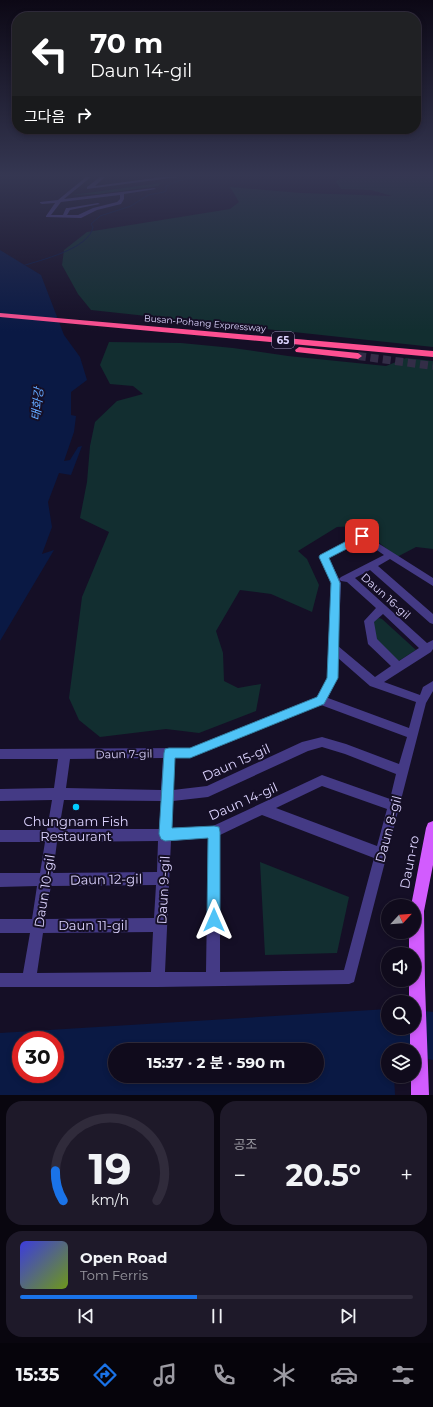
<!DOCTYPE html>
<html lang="ko">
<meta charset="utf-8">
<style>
body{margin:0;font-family:Montserrat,"Noto Sans KR",sans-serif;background:#1e1929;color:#f1f3f6;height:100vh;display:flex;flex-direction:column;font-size:15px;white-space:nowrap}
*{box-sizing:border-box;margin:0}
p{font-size:13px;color:#9c9ba3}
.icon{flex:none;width:22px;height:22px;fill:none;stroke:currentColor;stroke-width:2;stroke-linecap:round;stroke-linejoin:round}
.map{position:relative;height:1095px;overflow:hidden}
.sheet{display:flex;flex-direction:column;gap:6px;padding:6px;background:#09060f;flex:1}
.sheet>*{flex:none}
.banner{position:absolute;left:12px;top:12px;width:409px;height:122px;border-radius:16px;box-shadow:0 2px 6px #0003,0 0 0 1px #302b3b;background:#202124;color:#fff;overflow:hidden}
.needle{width:26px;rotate:64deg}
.tools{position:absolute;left:381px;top:899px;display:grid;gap:8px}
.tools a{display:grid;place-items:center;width:40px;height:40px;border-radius:50%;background:#100b1c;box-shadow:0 2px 6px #0003,0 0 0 1px #302b3b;font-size:20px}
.speed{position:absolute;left:12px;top:1031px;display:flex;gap:8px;font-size:20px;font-weight:700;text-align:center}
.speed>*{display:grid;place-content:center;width:52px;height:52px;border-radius:50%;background:#100b1c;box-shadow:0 2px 6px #0003,0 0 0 1px #302b3b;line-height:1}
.speed .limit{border:6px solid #d22;background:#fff;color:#111}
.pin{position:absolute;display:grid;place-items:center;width:34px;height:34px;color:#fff;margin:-17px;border-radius:8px;box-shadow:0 2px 6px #0006}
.me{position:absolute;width:44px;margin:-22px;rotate:0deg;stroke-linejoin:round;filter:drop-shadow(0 0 3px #0008)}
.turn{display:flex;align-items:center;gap:14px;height:84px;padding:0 12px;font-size:18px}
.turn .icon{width:52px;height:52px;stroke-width:2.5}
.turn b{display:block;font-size:28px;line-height:34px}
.then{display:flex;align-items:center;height:38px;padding:0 12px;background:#0003;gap:8px;font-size:15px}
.big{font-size:30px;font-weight:700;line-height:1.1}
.sheet .tile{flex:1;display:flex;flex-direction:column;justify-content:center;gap:6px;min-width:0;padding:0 14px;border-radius:16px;background:#1e1929}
.sheet .dial{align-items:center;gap:0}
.dial svg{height:104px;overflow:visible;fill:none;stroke:#302b3b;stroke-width:7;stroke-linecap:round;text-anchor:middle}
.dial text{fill:#f1f3f6;stroke:none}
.song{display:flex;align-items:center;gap:12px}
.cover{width:48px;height:48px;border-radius:6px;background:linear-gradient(135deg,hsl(240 70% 55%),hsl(80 70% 35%))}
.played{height:4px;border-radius:2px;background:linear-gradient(90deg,#1a73e8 45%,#302b3b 45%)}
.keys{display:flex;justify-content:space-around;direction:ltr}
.heat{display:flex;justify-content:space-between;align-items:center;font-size:22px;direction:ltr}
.sheet .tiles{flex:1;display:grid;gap:6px;grid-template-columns:1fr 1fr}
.tile:last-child{grid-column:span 2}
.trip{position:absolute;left:108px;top:1043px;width:216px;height:40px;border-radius:20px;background:#100b1c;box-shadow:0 2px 6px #0003,0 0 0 1px #302b3b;font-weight:700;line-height:40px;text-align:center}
.tabs{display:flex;height:64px;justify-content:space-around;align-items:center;background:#06040b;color:#9c9ba3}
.tabs .icon{width:28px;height:28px}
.tabs .current{color:#1a73e8}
.tabs b{font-size:18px;color:#f1f3f6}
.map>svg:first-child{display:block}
.green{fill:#122e30}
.water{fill:#0a1944;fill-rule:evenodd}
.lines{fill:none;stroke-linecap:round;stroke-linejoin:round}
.stream{stroke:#0a1944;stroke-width:1}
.highway-tunnel{stroke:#332d47;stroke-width:8;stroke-dasharray:8 4.5;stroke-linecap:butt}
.minor{fill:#443a85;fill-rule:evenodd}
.major{fill:#d25cfe;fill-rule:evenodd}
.highway{fill:#fe5092;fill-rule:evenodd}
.route{fill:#4fc3f7;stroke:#337fa1}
.poi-dot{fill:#01ccfe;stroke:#150f26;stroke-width:1.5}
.labels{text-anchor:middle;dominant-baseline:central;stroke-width:4;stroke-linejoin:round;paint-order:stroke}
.far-street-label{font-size:9px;fill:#ddd4ff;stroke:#150f26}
.shield{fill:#150f26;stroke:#a199be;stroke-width:1}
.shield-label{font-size:10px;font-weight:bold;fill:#ddd4ff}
.street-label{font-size:11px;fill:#ddd4ff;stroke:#150f26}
.water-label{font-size:12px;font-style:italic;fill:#63a7fe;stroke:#150f26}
.near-street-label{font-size:13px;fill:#ddd4ff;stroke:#150f26}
.near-poi-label{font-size:13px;fill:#ddd4ff;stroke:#150f26}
</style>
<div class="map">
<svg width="433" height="1095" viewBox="0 0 433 1095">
<rect width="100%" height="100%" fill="#150f26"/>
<!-- green -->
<path class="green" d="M341,177H433V347L91,310L78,294L62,265L64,250L87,232L230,209L239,202L230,187L301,193L392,196L371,190L341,189L336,182Z
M161,183L158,186L98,194L72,195Z
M109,342L181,343L233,348L288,356L386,366L406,358L433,361V549L416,547L397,557L358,526L337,527L298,551L307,559L319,585L312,612L271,594L240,590L216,631L223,653L224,681L238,688L261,684L256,711L199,733L166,729L100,737L79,720L69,698L82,597L109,532L80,518L87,482L90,446L95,422L117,401L143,394L133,386L110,384L100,365Z
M379,618L382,619L416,650L397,662L375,641L371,622Z
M260,862L349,897L337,953L265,955Z"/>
<!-- water -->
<path class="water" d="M0,250L41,275L64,335L80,357L87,380L71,392V415L76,416L74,432L64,461L70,460L78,447L82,446L71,475L59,473L48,502L52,527L42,554L54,550L0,641Z
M388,1009V1028H414V1010L433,1012V1060L414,1056V1050H388V1076H394L395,1095H0V1033ZM21,1040H55V1074H21ZM115,1050H317V1076H115Z"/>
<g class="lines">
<!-- stream -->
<path class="stream" d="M22,266C41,260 89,249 93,227L91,224L100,216L131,206L148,195L164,192L166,191V186L178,181L195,177"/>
<!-- highway-tunnel -->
<path class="highway-tunnel" d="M358,356L433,366"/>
<!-- minor -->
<path class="minor" d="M86,177H91L64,199L154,188L156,189L124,194V199L121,204L97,210L81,218L46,217V216L55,203L42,204L40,203V202L58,200ZM120,195V199L117,202L93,208L78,215H67L70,210L100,204L98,203L68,208H66L63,215H51L61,202Z
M100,177H105L95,186L162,177H178L87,189V187Z
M362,533L433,578V586L390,559L378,566L433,614V624L430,623L370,570L355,578L427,643L433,640V649L431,652L384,682L420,695L423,687L433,681V691L426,703L354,982L349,984L158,987H0V973H23L30,933H0V919H32L37,886L0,887V873H40L45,842H0V830H47L52,800L0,801V789L54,788L58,759H0V749L190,748L317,697L327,678L331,583L319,557L321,555ZM362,540L384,555L341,577L339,579L341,581L347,582L376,608L364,621L368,644L391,666L375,677L338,646L341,583L329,558ZM383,614L419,648L399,661L377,639L374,622ZM338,658L370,686L416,702L409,728L328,698L337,678ZM321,705L407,737L399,764L346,744L322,737L302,742L207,786L173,790L175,758H190ZM322,747L345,754L396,774L390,799L322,775L213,826L172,828L173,801L208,797L308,751ZM163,758L161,790L66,788L70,759ZM322,786L387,809L377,846L276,808ZM64,800L161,801L159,829H59ZM262,815L374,858L344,970L220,972V835ZM208,838L206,972H165L171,841ZM158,841L157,872L53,873L57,842ZM156,885L154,918L45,919L51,886ZM153,932L151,972L37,973L43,933Z"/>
<!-- major -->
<path class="major" d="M433,821V865L424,911L425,985L429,1095H411V1076H414V1050H410V1028H414V1002H409V980H414V954H409V932H414V906H411L426,828L428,823Z"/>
<!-- highway -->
<path class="highway" d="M0,313L433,351V357L0,317Z
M299,347L358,353L362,356L358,359L296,352L295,350Z"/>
</g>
<!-- sky -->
<linearGradient id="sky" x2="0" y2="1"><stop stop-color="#0c0815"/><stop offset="0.53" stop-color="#353752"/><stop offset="1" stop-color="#353752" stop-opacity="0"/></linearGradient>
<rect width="433" height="331" fill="url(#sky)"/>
<!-- route -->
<path class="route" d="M362,533L367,536L366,539L329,558L340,583L338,678L324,704L190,758H175L172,828L214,826L219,827L220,832V920L218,925L214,927L209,925L207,920L208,838L165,841L161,839L159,834L164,753L165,749L169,748H190L317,697L327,678L331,583L319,557L320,555Z"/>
<!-- markers -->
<circle class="poi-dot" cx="76" cy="807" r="4"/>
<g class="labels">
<!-- far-street labels -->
<g class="far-street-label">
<text transform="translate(205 323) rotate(5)">Busan-Pohang Expressway</text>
</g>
<!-- shield labels -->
<rect class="shield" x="272" y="332" width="22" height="16" rx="3"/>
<g class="shield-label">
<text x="283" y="340">65</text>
</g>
<!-- street labels -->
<g class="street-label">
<text transform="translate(386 596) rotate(42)">Daun 16-gil</text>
<text transform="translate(124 754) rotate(-1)">Daun 7-gil</text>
</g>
<!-- water labels -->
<g class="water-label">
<text transform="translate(37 404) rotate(-84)">태화강</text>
</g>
<!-- near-street labels -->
<g class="near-street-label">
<text transform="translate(236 762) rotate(-24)">Daun 15-gil</text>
<text transform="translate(243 801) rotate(-24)">Daun 14-gil</text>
<text transform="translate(388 829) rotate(-75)">Daun 8-gil</text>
<text transform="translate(409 862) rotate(-79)">Daun-ro</text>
<text transform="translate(106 879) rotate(-1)">Daun 12-gil</text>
<text transform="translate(163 890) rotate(-87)">Daun 9-gil</text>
<text transform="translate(44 891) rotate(-81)">Daun 10-gil</text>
<text x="93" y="925">Daun 11-gil</text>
</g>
<!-- near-poi labels -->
<g class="near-poi-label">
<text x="76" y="821">Chungnam Fish<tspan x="76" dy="15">Restaurant</tspan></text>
</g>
</g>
</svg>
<div class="tools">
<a><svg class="needle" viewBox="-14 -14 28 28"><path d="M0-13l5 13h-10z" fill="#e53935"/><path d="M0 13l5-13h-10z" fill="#9c9ba3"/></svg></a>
<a><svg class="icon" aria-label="sound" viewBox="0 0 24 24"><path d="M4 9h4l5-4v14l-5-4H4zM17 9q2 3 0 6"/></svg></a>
<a><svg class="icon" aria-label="search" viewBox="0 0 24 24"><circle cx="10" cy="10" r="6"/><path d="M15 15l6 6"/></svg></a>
<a><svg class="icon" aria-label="layers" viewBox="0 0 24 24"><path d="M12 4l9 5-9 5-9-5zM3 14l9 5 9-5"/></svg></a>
</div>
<div class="speed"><div class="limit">30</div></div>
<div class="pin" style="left:362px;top:536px;background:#d93025"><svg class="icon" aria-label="arrive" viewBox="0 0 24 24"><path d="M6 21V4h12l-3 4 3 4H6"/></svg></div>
<svg class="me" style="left:214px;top:920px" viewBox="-20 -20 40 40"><path d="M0-17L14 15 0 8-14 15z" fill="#4fc3f7" stroke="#fff" stroke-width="4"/></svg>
<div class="trip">15:37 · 2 분 · 590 m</div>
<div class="banner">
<div class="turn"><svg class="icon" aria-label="left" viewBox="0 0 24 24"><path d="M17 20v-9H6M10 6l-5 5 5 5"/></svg><div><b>70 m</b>Daun 14-gil</div></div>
<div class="then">그다음<svg class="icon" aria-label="right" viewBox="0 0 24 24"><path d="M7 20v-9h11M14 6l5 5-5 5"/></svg></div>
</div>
</div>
<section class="sheet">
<div class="tiles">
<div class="tile dial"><svg viewBox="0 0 100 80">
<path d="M14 69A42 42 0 1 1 86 69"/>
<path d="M14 69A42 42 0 0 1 8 46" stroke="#1a73e8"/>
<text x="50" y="56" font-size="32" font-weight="700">19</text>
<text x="50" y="72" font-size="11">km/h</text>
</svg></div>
<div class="tile"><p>공조</p>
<div class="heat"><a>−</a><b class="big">20.5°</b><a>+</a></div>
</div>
<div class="tile">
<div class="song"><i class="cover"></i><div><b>Open Road</b><p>Tom Ferris</p></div></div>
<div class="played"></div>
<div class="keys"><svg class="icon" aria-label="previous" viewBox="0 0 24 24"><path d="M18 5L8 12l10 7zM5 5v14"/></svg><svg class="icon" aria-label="pause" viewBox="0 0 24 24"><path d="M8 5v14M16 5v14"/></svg><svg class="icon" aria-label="next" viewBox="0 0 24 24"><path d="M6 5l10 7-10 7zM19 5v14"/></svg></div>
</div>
</div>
</section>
<nav class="tabs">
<b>15:35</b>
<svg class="icon current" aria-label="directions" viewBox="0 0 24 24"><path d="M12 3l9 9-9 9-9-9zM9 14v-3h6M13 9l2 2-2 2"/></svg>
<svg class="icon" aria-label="music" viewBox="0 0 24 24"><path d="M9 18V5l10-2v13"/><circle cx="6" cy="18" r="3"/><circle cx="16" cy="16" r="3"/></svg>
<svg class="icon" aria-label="phone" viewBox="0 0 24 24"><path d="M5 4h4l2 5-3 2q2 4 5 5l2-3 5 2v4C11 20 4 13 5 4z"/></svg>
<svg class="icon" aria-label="climate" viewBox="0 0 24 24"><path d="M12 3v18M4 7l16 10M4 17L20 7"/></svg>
<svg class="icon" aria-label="car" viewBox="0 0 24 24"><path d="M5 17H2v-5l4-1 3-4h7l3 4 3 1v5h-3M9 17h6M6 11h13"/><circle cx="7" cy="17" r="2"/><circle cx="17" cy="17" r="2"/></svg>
<svg class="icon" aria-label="filters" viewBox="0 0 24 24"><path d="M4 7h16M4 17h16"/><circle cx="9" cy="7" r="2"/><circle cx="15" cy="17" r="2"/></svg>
</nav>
